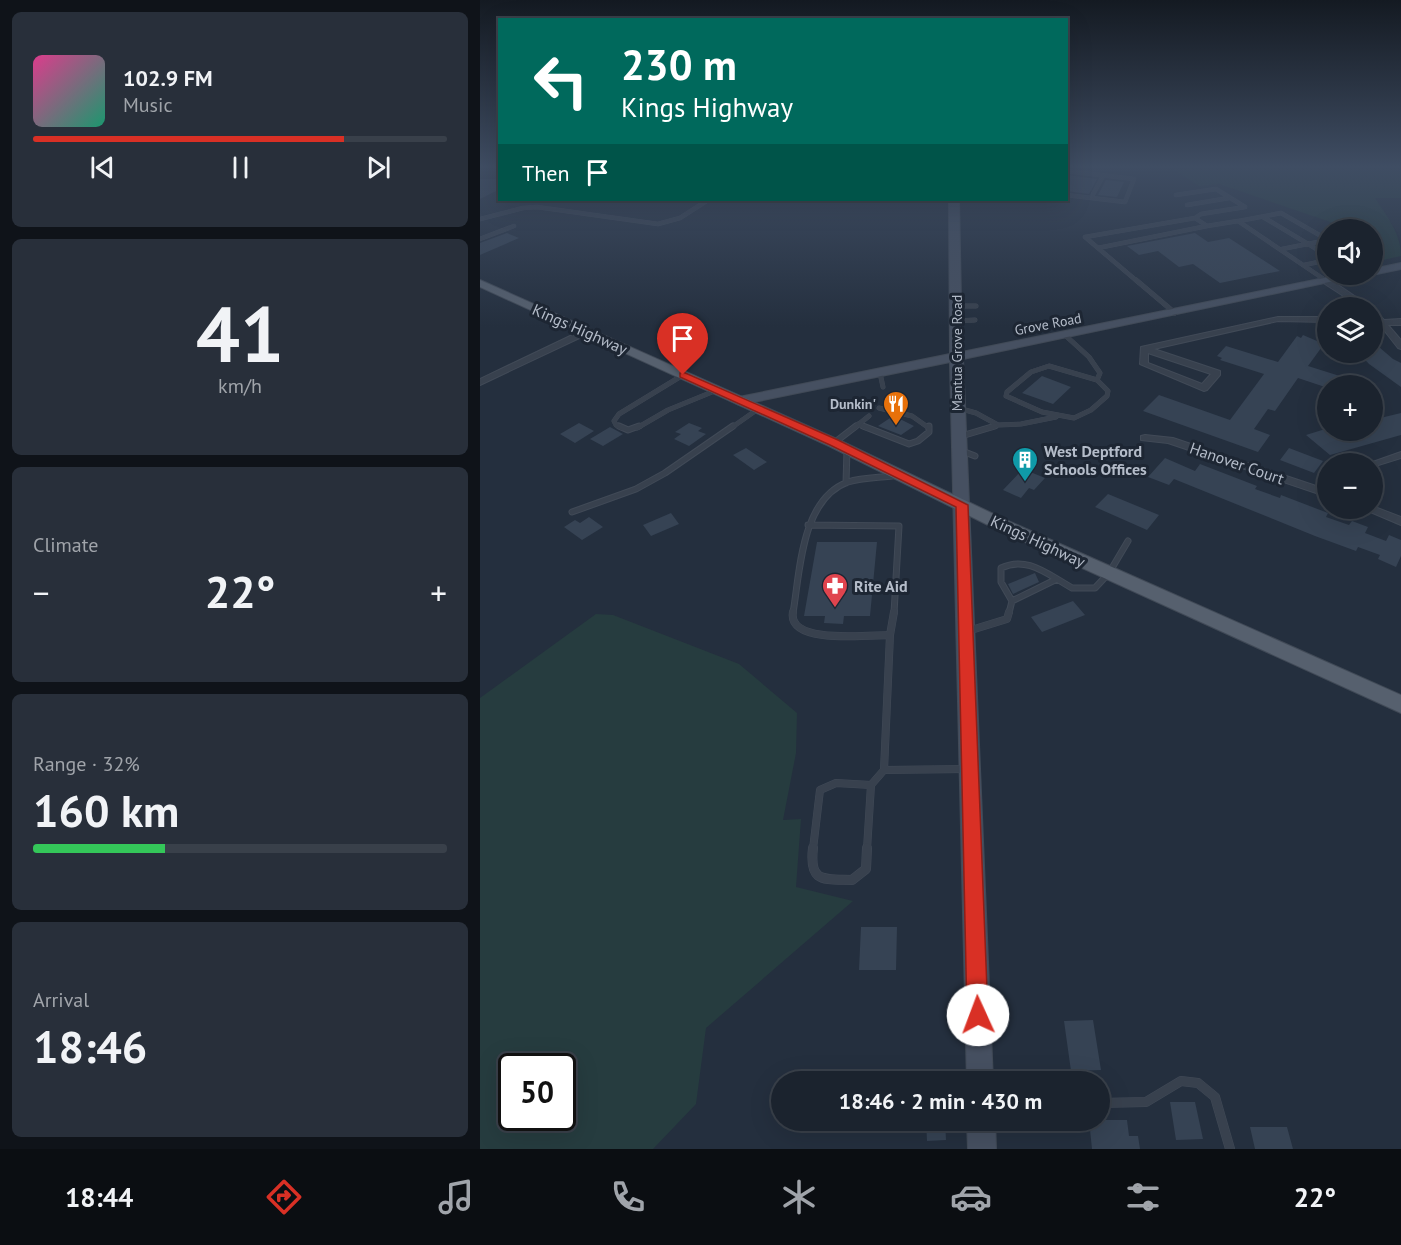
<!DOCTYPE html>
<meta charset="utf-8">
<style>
body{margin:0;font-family:"PT Sans",sans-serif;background:#282f3a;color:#f1f3f6;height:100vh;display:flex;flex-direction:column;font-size:22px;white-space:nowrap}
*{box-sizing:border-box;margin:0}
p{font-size:20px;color:#a0a4aa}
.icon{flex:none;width:33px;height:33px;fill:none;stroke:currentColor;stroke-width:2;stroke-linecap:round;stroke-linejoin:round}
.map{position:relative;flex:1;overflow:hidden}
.details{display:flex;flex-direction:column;gap:12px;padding:12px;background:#0f1319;width:480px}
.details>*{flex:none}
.hud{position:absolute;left:18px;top:18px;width:570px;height:183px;border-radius:0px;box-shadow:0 6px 24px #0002,0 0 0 2px #39404a;background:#00695c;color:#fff;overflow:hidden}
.buttons{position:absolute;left:837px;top:219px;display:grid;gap:12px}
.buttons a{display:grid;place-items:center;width:66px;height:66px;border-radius:50%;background:#1b232e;box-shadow:0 6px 24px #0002,0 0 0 2px #39404a;font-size:30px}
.speed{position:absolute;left:18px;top:1053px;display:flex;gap:12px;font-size:30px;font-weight:700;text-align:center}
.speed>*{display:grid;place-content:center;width:78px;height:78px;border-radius:50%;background:#1b232e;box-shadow:0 6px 24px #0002,0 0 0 2px #39404a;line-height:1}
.speed .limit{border:3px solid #111;border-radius:9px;background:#fff;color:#111}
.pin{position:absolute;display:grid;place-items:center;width:51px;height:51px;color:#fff;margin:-62px -26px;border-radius:50% 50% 50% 0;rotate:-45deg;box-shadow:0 0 6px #0007}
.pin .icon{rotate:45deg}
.me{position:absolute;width:66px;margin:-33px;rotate:358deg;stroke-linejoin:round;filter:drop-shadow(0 0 4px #0008)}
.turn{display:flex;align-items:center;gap:21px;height:126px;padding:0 24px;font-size:27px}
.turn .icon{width:78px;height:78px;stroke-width:2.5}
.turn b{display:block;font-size:42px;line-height:51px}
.then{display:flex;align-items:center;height:57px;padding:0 24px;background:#0003;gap:12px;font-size:22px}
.big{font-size:45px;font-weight:700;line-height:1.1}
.details .tile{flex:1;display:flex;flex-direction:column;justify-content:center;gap:9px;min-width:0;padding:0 21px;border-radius:9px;background:#282f3a}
.details .dial{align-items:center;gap:0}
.dial b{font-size:78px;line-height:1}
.song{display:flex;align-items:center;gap:18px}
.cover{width:72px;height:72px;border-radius:9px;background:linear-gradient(135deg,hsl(330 70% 55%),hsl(160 70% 35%))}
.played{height:6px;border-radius:3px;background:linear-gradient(90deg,#d93025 75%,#39404a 75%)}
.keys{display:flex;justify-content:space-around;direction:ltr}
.heat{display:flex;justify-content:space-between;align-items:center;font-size:33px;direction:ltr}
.charge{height:9px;border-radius:4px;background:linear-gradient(90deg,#34c759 32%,#39404a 0)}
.trip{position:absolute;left:291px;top:1071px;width:339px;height:60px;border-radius:30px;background:#1b232e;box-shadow:0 6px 24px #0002,0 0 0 2px #39404a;font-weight:700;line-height:60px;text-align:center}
.tab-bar{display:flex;height:96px;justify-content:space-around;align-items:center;background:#0b0e12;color:#a0a4aa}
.tab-bar .icon{width:42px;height:42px}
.tab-bar .selected{color:#d93025}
.tab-bar b{font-size:27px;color:#f1f3f6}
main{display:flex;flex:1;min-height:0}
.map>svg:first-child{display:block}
.green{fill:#263c3f;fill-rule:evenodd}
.building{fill:#364354}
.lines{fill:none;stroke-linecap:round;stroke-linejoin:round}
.lane-far4-casing{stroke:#414a57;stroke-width:4.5}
.lane-far3-casing{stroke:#414a57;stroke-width:5}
.lane-far2-casing{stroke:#414a57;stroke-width:7}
.lane-far1-casing{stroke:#414a57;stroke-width:8}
.lane-casing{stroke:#414a57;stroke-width:10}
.street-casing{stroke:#414a57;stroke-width:2}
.secondary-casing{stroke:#414a57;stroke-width:2}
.primary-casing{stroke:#414a57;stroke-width:2}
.lane-far4{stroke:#38414e;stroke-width:4}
.lane-far3{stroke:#38414e;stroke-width:4.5}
.lane-far2{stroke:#38414e;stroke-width:5}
.lane-far1{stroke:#38414e;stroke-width:7}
.lane{stroke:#38414e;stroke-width:9}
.street{fill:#38414e;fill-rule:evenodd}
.secondary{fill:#465061;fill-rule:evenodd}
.primary{fill:#56606e;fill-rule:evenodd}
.route{fill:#d93025;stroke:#8d1f18;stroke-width:1.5}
.labels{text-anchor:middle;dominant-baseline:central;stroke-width:6;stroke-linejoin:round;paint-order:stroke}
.far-street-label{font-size:14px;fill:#b4bcc9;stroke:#1d2633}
.far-poi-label{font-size:14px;font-weight:bold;fill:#b4bcc9;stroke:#1d2633;text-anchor:end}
.street-label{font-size:16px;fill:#b4bcc9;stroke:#1d2633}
.poi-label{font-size:16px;font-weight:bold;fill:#b4bcc9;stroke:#1d2633;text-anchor:start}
</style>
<main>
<section class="details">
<div class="tile">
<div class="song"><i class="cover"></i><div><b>102.9 FM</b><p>Music</p></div></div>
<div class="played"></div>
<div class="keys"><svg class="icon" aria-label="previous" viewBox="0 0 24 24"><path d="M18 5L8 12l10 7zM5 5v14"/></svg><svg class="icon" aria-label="pause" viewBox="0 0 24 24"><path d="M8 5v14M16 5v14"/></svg><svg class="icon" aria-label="next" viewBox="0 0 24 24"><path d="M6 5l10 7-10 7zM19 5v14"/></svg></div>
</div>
<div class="tile dial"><b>41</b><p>km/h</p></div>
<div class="tile"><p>Climate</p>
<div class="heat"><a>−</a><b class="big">22°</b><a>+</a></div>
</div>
<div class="tile"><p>Range · 32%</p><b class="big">160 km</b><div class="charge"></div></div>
<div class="tile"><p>Arrival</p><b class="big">18:46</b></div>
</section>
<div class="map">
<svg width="921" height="1149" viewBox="0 0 921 1149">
<rect width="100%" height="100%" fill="#242f3e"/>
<!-- green -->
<path class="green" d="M716,167H921V198H895C907,217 921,233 921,256L903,260L893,241L892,230L871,229L739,184L719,186L694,170Z
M116,614L133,615L259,664L317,713L316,753L303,820L321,819L316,887L373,901L226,1028L216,1104L173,1149H0V698ZM32,1066H82V1118H32Z"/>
<!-- building -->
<path class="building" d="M586,175L617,179L609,194L586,191Z
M0,179H20V189L0,199Z
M626,180L644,182L637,197L618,195Z
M27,233L39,238L0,255V243Z
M715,233L728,242L749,238L800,271L740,283L713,264L699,267L678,251L659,255L647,246Z
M823,335L844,344L828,366L882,383V386H842L818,378L795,411L788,409L774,429L790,435L778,452L663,411L679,395L750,420L784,374L740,360L742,358L737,356L746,346L798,362L817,336L821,338Z
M892,341L913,359L921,363V387L889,364L878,352H892Z
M562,376L591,387L573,404L542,393Z
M921,413V435L850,455L826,435L842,430H892V420Z
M413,416H414L434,426L421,435L398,426Z
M99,423L114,431L95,443L80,434Z
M209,423L222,428L218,431L226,434L209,446L194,439L201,434L195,432Z
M130,427L143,434L123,446L110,439Z
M266,448L287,462L274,470L253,455Z
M809,448L843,461L834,473L800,460Z
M685,458L715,471L720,464L777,486L775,489L800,498L801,495L848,513L846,517L869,525L872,521L888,527L885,533L906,541L909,535L921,540V556L916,567L898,559L900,555L878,547L876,551L835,536L694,479L689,485L668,477Z
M543,469L565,478L554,490L549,488L541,498L523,490Z
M628,494L679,515L667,530L615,507Z
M191,513L199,524L171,536L163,525Z
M109,517L123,527L102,540L84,527L95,520L100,523Z
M337,542H397L390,616H364L363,624L344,623L345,616H324Z
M555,573L559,582L533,594L528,584Z
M593,601L605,615L562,632L551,617Z
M381,927H417L416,970H379Z
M613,1020L621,1070L591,1071L584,1021Z
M690,1102H715L723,1139L696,1140Z
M446,1120H465L466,1140L447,1141Z
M609,1120H647L649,1136H658L660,1149H612Z
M770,1127H807L813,1149H775Z"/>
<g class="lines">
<defs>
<path id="lane-far4" d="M586,171L654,179L645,202L586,195
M696,195L736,189L765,207L721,214L715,218
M611,198L623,176
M707,205L749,198
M783,217L848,256
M0,219L43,208L57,207L178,224L200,218L228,200
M759,221L801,213L848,240
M0,239L34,226
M618,248L727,226
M802,249L848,240
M824,265L848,260
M658,282L605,237L715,218L727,226L758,221L848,282"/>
<path id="lane-far3" d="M656,280L695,313
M846,280L848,282
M477,306H496
M476,321L495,320
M586,336L609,357L620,373L617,380
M569,366L617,380L628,391L627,396L611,410L594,418L562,412L526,396L527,392L551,372Z
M400,373L403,387
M399,408L432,416L449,428
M478,408L496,413L518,425L510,428
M378,424L387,428
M518,425L541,424L576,417
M142,428L136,425L134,421L139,414L203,375
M157,428L188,410L237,390
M251,428L278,409
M374,428L389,416"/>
<path id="lane-far2" d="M139,426L148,430L159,426
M383,426L429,444L438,441L449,432V426
M478,437L515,426
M354,443L376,426
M482,451L495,456
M366,483L367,449
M92,512L156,489L185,473L253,426
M328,525L419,526L414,613
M532,601L521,582V568C542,558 559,568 577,579
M313,613C320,572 321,499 368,482C384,477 402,478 419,475
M529,613L532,601L577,579L592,588H615L629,573L648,541"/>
<path id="lane-far1" d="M313,612C307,645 389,635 410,635L404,770L486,769
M488,631L527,619L529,612
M410,635L414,612
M391,785L404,770
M333,849L340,790L356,783L391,785
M387,849L391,785"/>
<path id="lane" d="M333,848C329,883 343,879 372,880L386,869L387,848
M620,1103L666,1102L701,1081L718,1083L735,1097L750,1149"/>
<path id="street" d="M845,280H851L892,308H882L845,284Z
M892,308L904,320L921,319V325H908L921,340V349L918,348L900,325H892V320H896L892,316Z
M798,317H848V322L798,321L674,349L740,371V375L727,390L724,391L660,364L661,347ZM668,353L731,374L722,384L668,363Z
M107,328L110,329V333L0,385V379Z
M665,435L693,438L848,490V497L688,443L661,440V436Z
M921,452V458L892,467V464H887Z
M892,506L921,517V525L881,508H892Z"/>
<path id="secondary" d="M469,200H479L482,352L864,274H887L483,359L513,1082H487L470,362L259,405L252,401L259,397L470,354Z
M921,263V269L892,275L889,274H892V269Z
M487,1120H515L516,1149H488Z"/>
<path id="primary" d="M0,280L359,440L526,520L921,695V713L514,528L349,446L0,287Z"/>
</defs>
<!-- lane-far4 casing -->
<use href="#lane-far4" class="lane-far4-casing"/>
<!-- lane-far3 casing -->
<use href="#lane-far3" class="lane-far3-casing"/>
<!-- lane-far2 casing -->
<use href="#lane-far2" class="lane-far2-casing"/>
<!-- lane-far1 casing -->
<use href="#lane-far1" class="lane-far1-casing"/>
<!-- lane casing -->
<use href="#lane" class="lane-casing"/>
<!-- street casing -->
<use href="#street" class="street-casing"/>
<!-- secondary casing -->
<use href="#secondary" class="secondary-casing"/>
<!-- primary casing -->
<use href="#primary" class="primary-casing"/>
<!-- lane-far4 -->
<use href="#lane-far4" class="lane-far4"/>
<!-- lane-far3 -->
<use href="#lane-far3" class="lane-far3"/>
<!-- lane-far2 -->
<use href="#lane-far2" class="lane-far2"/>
<!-- lane-far1 -->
<use href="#lane-far1" class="lane-far1"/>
<!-- lane -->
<use href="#lane" class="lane"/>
<!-- street -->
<use href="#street" class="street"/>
<!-- secondary -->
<use href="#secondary" class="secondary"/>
<!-- primary -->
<use href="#primary" class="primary"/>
</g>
<!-- sky -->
<linearGradient id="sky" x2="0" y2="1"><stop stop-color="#141a22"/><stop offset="0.51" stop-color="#3f4d63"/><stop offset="1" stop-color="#3f4d63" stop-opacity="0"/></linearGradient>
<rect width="921" height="327" fill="url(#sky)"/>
<!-- route -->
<path class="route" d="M203,372L358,440L488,505L508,1015L505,1022L498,1025L490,1022L487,1015L476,507L350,445L200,377V373Z"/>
<!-- icons -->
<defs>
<symbol id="restaurant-pin" viewBox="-11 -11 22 30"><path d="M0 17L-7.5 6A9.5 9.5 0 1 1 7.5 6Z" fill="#e8710a" stroke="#1d2633"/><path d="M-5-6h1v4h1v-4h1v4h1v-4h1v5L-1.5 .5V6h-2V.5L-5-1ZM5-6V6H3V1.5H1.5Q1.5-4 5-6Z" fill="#fff"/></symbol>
<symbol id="building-pin" viewBox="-11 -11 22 30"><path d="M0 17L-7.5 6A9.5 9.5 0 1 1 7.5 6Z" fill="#0f9aa8" stroke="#1d2633"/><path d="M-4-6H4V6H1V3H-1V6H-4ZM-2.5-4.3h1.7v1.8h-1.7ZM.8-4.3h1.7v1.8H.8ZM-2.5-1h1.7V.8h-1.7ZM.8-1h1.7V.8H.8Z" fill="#fff"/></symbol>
<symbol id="pharmacy-pin" viewBox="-11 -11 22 30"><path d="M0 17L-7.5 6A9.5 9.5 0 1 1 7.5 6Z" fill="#e0444e" stroke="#1d2633"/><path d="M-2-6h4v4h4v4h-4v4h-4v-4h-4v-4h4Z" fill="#fff"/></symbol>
</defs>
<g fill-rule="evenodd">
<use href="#restaurant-pin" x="401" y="389" width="30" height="40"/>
<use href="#building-pin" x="530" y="445" width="30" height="40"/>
<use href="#pharmacy-pin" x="340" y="571" width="30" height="40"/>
</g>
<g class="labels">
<!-- far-street labels -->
<g class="far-street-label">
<text transform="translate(568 324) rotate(-11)">Grove Road</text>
<text transform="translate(477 353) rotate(-90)">Mantua Grove Road</text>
</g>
<!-- far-poi labels -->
<g class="far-poi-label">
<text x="396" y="404">Dunkin'</text>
</g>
<!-- street labels -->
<g class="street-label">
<text transform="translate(100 329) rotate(24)">Kings Highway</text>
<text transform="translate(757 463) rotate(19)">Hanover Court</text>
<text transform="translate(558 541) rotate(25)">Kings Highway</text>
</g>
<!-- poi labels -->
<g class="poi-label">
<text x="564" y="451">West Deptford<tspan x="564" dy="18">Schools Offices</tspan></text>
<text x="374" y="586">Rite Aid</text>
</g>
</g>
</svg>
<div class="buttons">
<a><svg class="icon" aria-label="sound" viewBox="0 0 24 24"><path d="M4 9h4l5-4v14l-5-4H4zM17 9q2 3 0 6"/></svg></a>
<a><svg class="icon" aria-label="layers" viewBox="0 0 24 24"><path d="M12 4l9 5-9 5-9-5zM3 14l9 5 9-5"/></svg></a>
<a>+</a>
<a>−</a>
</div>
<div class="speed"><div class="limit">50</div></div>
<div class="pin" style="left:203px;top:375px;background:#d93025"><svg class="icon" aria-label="arrive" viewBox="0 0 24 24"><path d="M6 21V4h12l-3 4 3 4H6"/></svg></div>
<svg class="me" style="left:498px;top:1015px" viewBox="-20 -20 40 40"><circle r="19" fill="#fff"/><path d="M0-13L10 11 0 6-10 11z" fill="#d93025"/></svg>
<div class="trip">18:46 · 2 min · 430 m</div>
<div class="hud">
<div class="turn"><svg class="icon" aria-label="left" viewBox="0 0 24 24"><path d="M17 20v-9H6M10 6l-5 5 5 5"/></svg><div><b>230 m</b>Kings Highway</div></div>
<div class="then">Then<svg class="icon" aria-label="arrive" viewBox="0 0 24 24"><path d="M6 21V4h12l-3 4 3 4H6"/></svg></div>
</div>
</div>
</main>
<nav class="tab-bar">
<b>18:44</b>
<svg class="icon selected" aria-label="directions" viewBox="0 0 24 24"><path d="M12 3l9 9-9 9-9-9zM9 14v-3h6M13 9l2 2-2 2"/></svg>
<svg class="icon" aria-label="music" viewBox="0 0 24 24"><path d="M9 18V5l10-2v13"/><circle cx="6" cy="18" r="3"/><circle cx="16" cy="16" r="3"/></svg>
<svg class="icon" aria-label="phone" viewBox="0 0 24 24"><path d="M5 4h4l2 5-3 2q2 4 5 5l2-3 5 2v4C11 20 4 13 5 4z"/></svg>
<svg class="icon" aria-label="climate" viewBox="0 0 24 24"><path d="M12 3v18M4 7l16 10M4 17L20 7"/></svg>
<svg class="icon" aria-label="car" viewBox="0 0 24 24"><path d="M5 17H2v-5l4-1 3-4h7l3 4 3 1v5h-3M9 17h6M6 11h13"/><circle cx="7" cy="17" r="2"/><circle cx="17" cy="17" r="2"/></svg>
<svg class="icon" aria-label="filters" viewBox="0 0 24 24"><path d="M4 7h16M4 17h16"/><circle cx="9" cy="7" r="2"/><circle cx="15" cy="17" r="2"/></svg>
<b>22°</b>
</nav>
